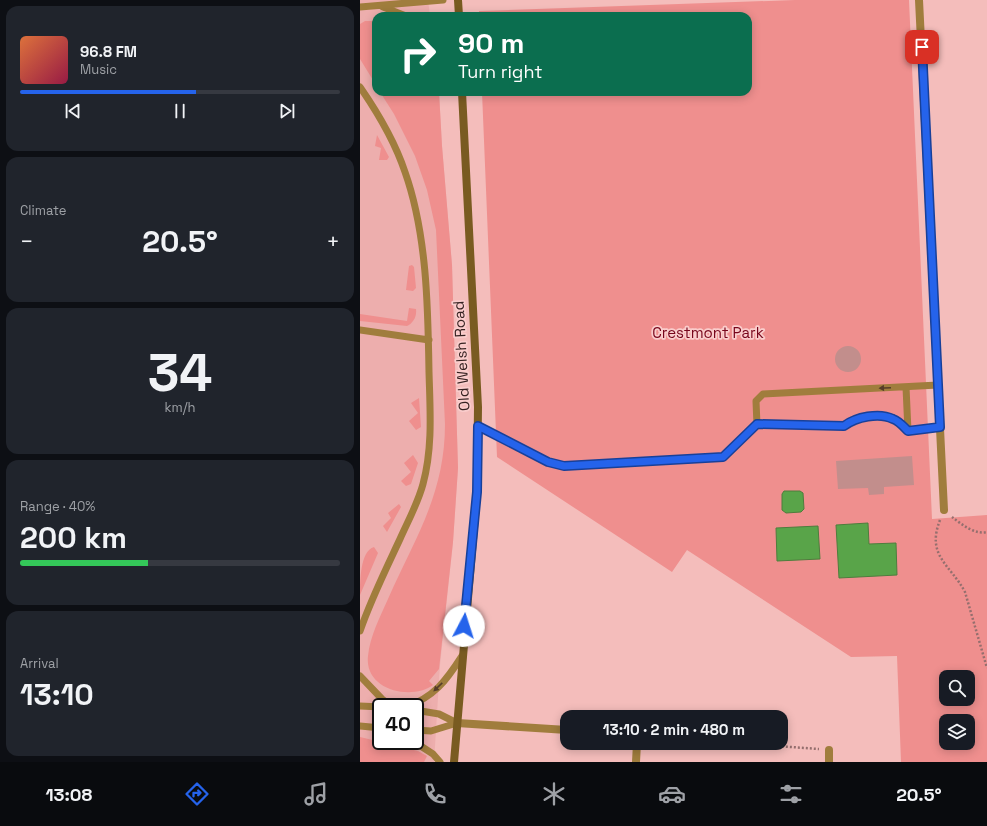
<!DOCTYPE html>
<meta charset="utf-8">
<style>
body{margin:0;font-family:"Space Grotesk",sans-serif;background:#20242c;color:#f1f3f6;height:100vh;display:flex;flex-direction:column;font-size:15px;white-space:nowrap}
*{box-sizing:border-box;margin:0}
p{font-size:13px;color:#9ea1a6}
.icon{flex:none;width:22px;height:22px;fill:none;stroke:currentColor;stroke-width:2;stroke-linecap:round;stroke-linejoin:round}
.map{position:relative;flex:1;overflow:hidden}
.panel{display:flex;flex-direction:column;gap:6px;padding:6px;background:#0d0f14;width:360px}
.panel>*{flex:none}
.hud{position:absolute;left:12px;top:12px;width:380px;height:84px;border-radius:12px;box-shadow:0 2px 10px #0003;background:#0b6e4f;color:#fff;overflow:hidden}
.tools{position:absolute;left:579px;top:670px;display:grid;gap:8px}
.tools a{display:grid;place-items:center;width:36px;height:36px;border-radius:8px;background:#171b24;box-shadow:0 2px 10px #0003;font-size:20px}
.speed{position:absolute;left:12px;top:698px;display:flex;gap:8px;font-size:20px;font-weight:700;text-align:center}
.speed>*{display:grid;place-content:center;width:52px;height:52px;border-radius:50%;background:#171b24;box-shadow:0 2px 10px #0003;line-height:1}
.speed .limit{border:2px solid #111;border-radius:6px;background:#fff;color:#111}
.pin{position:absolute;display:grid;place-items:center;width:34px;height:34px;color:#fff;margin:-17px;border-radius:8px;box-shadow:0 2px 6px #0006}
.me{position:absolute;width:44px;margin:-22px;rotate:5deg;stroke-linejoin:round;filter:drop-shadow(0 0 3px #0008)}
.turn{display:flex;align-items:center;gap:14px;height:84px;padding:0 20px;font-size:18px}
.turn .icon{width:52px;height:52px;stroke-width:2.5}
.turn b{display:block;font-size:28px;line-height:34px}
.big{font-size:30px;font-weight:600;line-height:1.1}
.panel .card{flex:1;display:flex;flex-direction:column;justify-content:center;gap:6px;min-width:0;padding:0 14px;border-radius:12px;background:#20242c}
.panel .dial{align-items:center;gap:0}
.dial b{font-size:52px;line-height:1}
.song{display:flex;align-items:center;gap:12px}
.cover{width:48px;height:48px;border-radius:6px;background:linear-gradient(135deg,hsl(20 70% 55%),hsl(340 70% 35%))}
.played{height:4px;border-radius:2px;background:linear-gradient(90deg,#2563eb 55%,#363941 55%)}
.keys{display:flex;justify-content:space-around;direction:ltr}
.heat{display:flex;justify-content:space-between;align-items:center;font-size:22px;direction:ltr}
.charge{height:6px;border-radius:3px;background:linear-gradient(90deg,#34c759 40%,#363941 0)}
.trip{position:absolute;left:200px;top:710px;width:228px;height:40px;border-radius:12px;background:#171b24;box-shadow:0 2px 10px #0003;font-weight:600;line-height:40px;text-align:center}
.menu{display:flex;height:64px;justify-content:space-around;align-items:center;background:#090b0e;color:#9ea1a6}
.menu .icon{width:28px;height:28px}
.menu .on{color:#2563eb}
.menu b{font-size:18px;color:#f1f3f6}
main{display:flex;flex:1;min-height:0}
.map>svg:first-child{display:block}
.built{fill:#edaead;fill-rule:evenodd}
.green{fill:#ef8f8e;fill-rule:evenodd}
.water{fill:#59a449;stroke:#4e7d3d}
.building{fill:#c28e8c}
.lines{fill:none;stroke-linecap:round;stroke-linejoin:round}
.path{stroke:#956f6e;stroke-width:2.5;stroke-dasharray:2 2;stroke-linecap:butt}
.lane{stroke:#a07d3d;stroke-width:7}
.street{stroke:#a07d3d;stroke-width:8}
.secondary{stroke:#795b21;stroke-width:8}
.oneway{fill:#563d29}
.route-casing{stroke:#184099;stroke-width:10}
.route{stroke:#2563eb;stroke-width:7}
.labels{text-anchor:middle;dominant-baseline:central;stroke-width:3.5;stroke-linejoin:round;paint-order:stroke}
.park-label{font-size:15px;fill:#77051b;stroke:#facdcc}
.street-label{font-size:15px;fill:#362221;stroke:#facdcc}
</style>
<main>
<section class="panel">
<div class="card">
<div class="song"><i class="cover"></i><div><b>96.8 FM</b><p>Music</p></div></div>
<div class="played"></div>
<div class="keys"><svg class="icon" aria-label="previous" viewBox="0 0 24 24"><path d="M18 5L8 12l10 7zM5 5v14"/></svg><svg class="icon" aria-label="pause" viewBox="0 0 24 24"><path d="M8 5v14M16 5v14"/></svg><svg class="icon" aria-label="next" viewBox="0 0 24 24"><path d="M6 5l10 7-10 7zM19 5v14"/></svg></div>
</div>
<div class="card"><p>Climate</p>
<div class="heat"><a>−</a><b class="big">20.5°</b><a>+</a></div>
</div>
<div class="card dial"><b>34</b><p>km/h</p></div>
<div class="card"><p>Range · 40%</p><b class="big">200 km</b><div class="charge"></div></div>
<div class="card"><p>Arrival</p><b class="big">13:10</b></div>
</section>
<div class="map">
<svg width="627" height="762" viewBox="0 0 627 762">
<rect width="100%" height="100%" fill="#f4bdbb"/>
<!-- built -->
<path class="built" d="M0,0H68L70,16H16V92H79L82,146L92,265L98,468L93,542L80,665L74,762H0ZM21,707H55V741H21Z"/>
<!-- green -->
<path class="green" d="M435,0H549L572,519L627,515V762H541L537,656L491,657L327,550L312,572L137,457L122,92H388V16H119V11ZM586,677H608V699H586ZM586,721H608V743H586Z
M5,21H16V85L0,59V24Z
M20,92H79L82,146L92,265L98,468L93,542L79,669L69,681L73,685C51,701 4,690 8,656C10,636 20,617 28,599C55,538 85,494 85,424L76,230L67,190L55,156L34,114Z
M17,135L29,157L27,160H19L21,148L15,146Z
M52,265L54,267L56,288L53,291L46,290L49,266Z
M49,308L56,309C57,317 53,323 47,326L0,321V314L47,321Z
M59,398L61,427L56,430L49,421L58,413L51,403Z
M53,455L58,463L51,484L46,486L41,481L51,472L44,463Z
M39,504L41,507L27,532L23,526L31,518L28,513Z
M14,547L18,553L0,595C0,582 0,551 14,547Z
M0,737L58,751L67,756L64,762H0Z"/>
<!-- water -->
<path class="water" d="M424,491H440L443,493L444,509L441,512L426,513L422,510V494Z
M508,523L509,544L536,543L537,575L479,578L476,525Z
M458,526L460,559L417,561L416,528Z"/>
<!-- building -->
<path class="building" d="M475 359a13 13 0 1 1 26 0a13 13 0 1 1-26 0Z
M552,456L554,485L524,487V494L509,495L508,488L478,489L476,461Z"/>
<g class="lines">
<!-- path -->
<path class="path" d="M592,517C601,524 615,535 627,532
M580,520C566,556 590,564 605,592L627,668
M374,743L459,749"/>
<!-- lane -->
<path class="lane" d="M0,7L83,0
M23,7L46,16
M0,87C18,113 35,142 45,172C67,234 68,308 69,372C70,409 73,447 63,484C58,503 48,521 40,539C26,569 11,599 0,631
M0,330L69,340
M546,387L548,431
M397,425L396,401L403,394L578,385
M118,426L187,462L204,466L363,457L397,425L484,426C496,417 519,412 533,419C539,421 544,427 548,431L580,427
M0,676L22,699L33,707
M0,706L21,707
M46,707C74,697 86,681 102,656
M55,710L79,714L97,723
M0,726L21,728
M55,730L71,731L97,723
M53,741L73,754L80,762"/>
<!-- street -->
<path class="street" d="M559,0L584,510
M97,723L207,730
M469,750V762
M276,762L277,743"/>
<!-- secondary -->
<path class="secondary" d="M98,0L99,16
M94,762L117,493L118,407L102,92"/>
</g>
<!-- one-way arrows -->
<defs><path id="oneway-solid" d="M-6-.8H1V-3.2L6.5 0L1 3.2V.8H-6Z"/></defs>
<g class="oneway">
<use href="#oneway-solid" transform="translate(525 388) rotate(177)"/>
<use href="#oneway-solid" transform="translate(78 687) rotate(136)"/>
</g>
<g class="lines">
<defs>
<path id="route" d="M104,626L117,492L118,426L188,462L204,466L363,457L397,424L484,426C496,417 519,412 533,419C539,421 544,427 548,431L580,427L562,47"/>
</defs>
<!-- route casing -->
<use href="#route" class="route-casing"/>
<!-- route -->
<use href="#route" class="route"/>
</g>
<g class="labels">
<!-- park labels -->
<g class="park-label">
<text x="348" y="332">Crestmont Park</text>
</g>
<!-- street labels -->
<g class="street-label">
<text transform="translate(101 356) rotate(-93)">Old Welsh Road</text>
</g>
</g>
</svg>
<div class="tools">
<a><svg class="icon" aria-label="search" viewBox="0 0 24 24"><circle cx="10" cy="10" r="6"/><path d="M15 15l6 6"/></svg></a>
<a><svg class="icon" aria-label="layers" viewBox="0 0 24 24"><path d="M12 4l9 5-9 5-9-5zM3 14l9 5 9-5"/></svg></a>
</div>
<div class="speed"><div class="limit">40</div></div>
<div class="pin" style="left:562px;top:47px;background:#d93025"><svg class="icon" aria-label="arrive" viewBox="0 0 24 24"><path d="M6 21V4h12l-3 4 3 4H6"/></svg></div>
<svg class="me" style="left:104px;top:626px" viewBox="-20 -20 40 40"><circle r="19" fill="#fff"/><path d="M0-13L10 11 0 6-10 11z" fill="#2563eb"/></svg>
<div class="trip">13:10 · 2 min · 480 m</div>
<div class="hud">
<div class="turn"><svg class="icon" aria-label="right" viewBox="0 0 24 24"><path d="M7 20v-9h11M14 6l5 5-5 5"/></svg><div><b>90 m</b>Turn right</div></div>
</div>
</div>
</main>
<nav class="menu">
<b>13:08</b>
<svg class="icon on" aria-label="directions" viewBox="0 0 24 24"><path d="M12 3l9 9-9 9-9-9zM9 14v-3h6M13 9l2 2-2 2"/></svg>
<svg class="icon" aria-label="music" viewBox="0 0 24 24"><path d="M9 18V5l10-2v13"/><circle cx="6" cy="18" r="3"/><circle cx="16" cy="16" r="3"/></svg>
<svg class="icon" aria-label="phone" viewBox="0 0 24 24"><path d="M5 4h4l2 5-3 2q2 4 5 5l2-3 5 2v4C11 20 4 13 5 4z"/></svg>
<svg class="icon" aria-label="climate" viewBox="0 0 24 24"><path d="M12 3v18M4 7l16 10M4 17L20 7"/></svg>
<svg class="icon" aria-label="car" viewBox="0 0 24 24"><path d="M5 17H2v-5l4-1 3-4h7l3 4 3 1v5h-3M9 17h6M6 11h13"/><circle cx="7" cy="17" r="2"/><circle cx="17" cy="17" r="2"/></svg>
<svg class="icon" aria-label="filters" viewBox="0 0 24 24"><path d="M4 7h16M4 17h16"/><circle cx="9" cy="7" r="2"/><circle cx="15" cy="17" r="2"/></svg>
<b>20.5°</b>
</nav>
